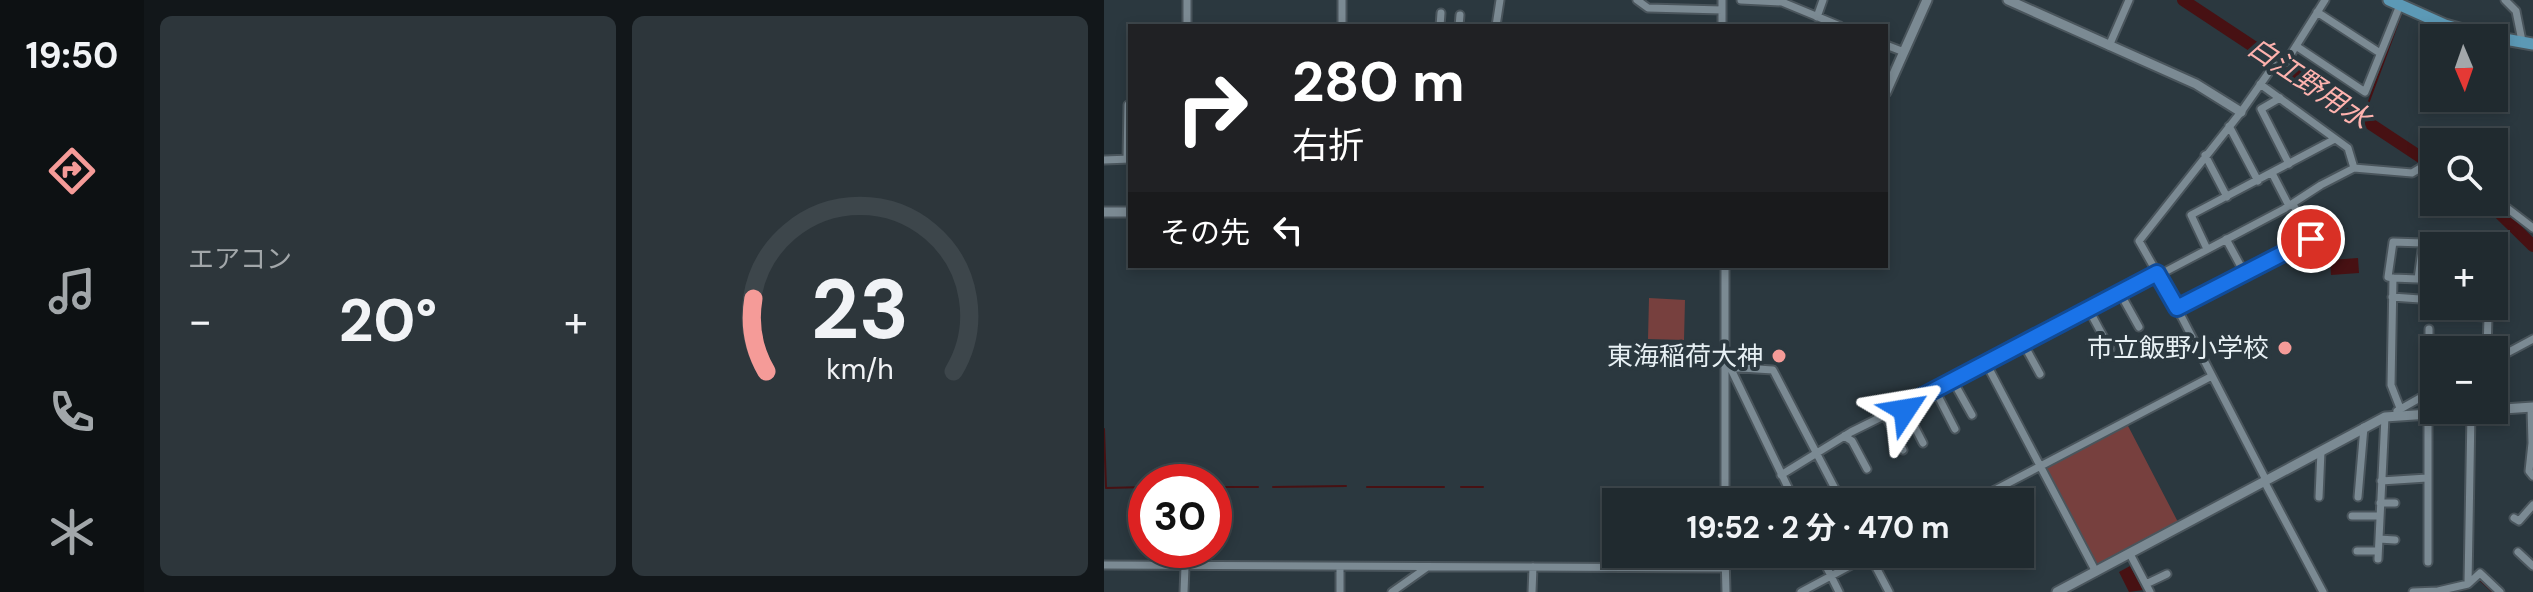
<!DOCTYPE html>
<html lang="ja">
<meta charset="utf-8">
<style>
body{margin:0;font-family:"DM Sans","Noto Sans JP",sans-serif;background:#2d363b;color:#f1f3f6;height:100vh;display:flex;flex-direction:column;font-size:30px;white-space:nowrap}
*{box-sizing:border-box;margin:0}
p{font-size:26px;color:#a2a7aa}
.icon{flex:none;width:44px;height:44px;fill:none;stroke:currentColor;stroke-width:2;stroke-linecap:round;stroke-linejoin:round}
.map{position:relative;flex:1;overflow:hidden}
.drawer{display:flex;flex-direction:column;gap:16px;padding:16px;background:#12171a;width:960px}
.drawer>*{flex:none}
.hud{position:absolute;left:24px;top:24px;width:760px;height:244px;border-radius:0px;box-shadow:0 4px 12px #0003,0 0 0 2px #3d464b;background:#202124;color:#fff;overflow:hidden}
.needle{width:52px;rotate:178deg}
.buttons{position:absolute;left:1316px;top:24px;display:grid;gap:16px}
.buttons a{display:grid;place-items:center;width:88px;height:88px;border-radius:0px;background:#202a2f;box-shadow:0 4px 12px #0003,0 0 0 2px #3d464b;font-size:40px}
.speed{position:absolute;left:24px;top:464px;display:flex;gap:16px;font-size:40px;font-weight:700;text-align:center}
.speed>*{display:grid;place-content:center;width:104px;height:104px;border-radius:50%;background:#202a2f;box-shadow:0 4px 12px #0003,0 0 0 2px #3d464b;line-height:1}
.speed .limit{border:12px solid #d22;background:#fff;color:#111}
.pin{position:absolute;display:grid;place-items:center;width:68px;height:68px;color:#fff;margin:-34px;border:4px solid #fff;border-radius:50%;box-shadow:0 2px 8px #0007}
.me{position:absolute;width:88px;margin:-44px;rotate:57deg;stroke-linejoin:round;filter:drop-shadow(0 0 6px #0008)}
.turn{display:flex;align-items:center;gap:28px;height:168px;padding:0 32px;font-size:36px}
.turn .icon{width:104px;height:104px;stroke-width:2.5}
.turn b{display:block;font-size:56px;line-height:68px}
.then{display:flex;align-items:center;height:76px;padding:0 32px;background:#0003;gap:16px;font-size:30px}
.big{font-size:60px;font-weight:700;line-height:1.1}
.drawer .tile{flex:1;display:flex;flex-direction:column;justify-content:center;gap:12px;min-width:0;padding:0 28px;border-radius:12px;background:#2d363b}
.drawer .dial{align-items:center;gap:0}
.dial svg{height:208px;overflow:visible;fill:none;stroke:#3d464b;stroke-width:7;stroke-linecap:round;text-anchor:middle}
.dial text{fill:#f1f3f6;stroke:none}
.heat{display:flex;justify-content:space-between;align-items:center;font-size:44px;direction:ltr}
.drawer .tiles{flex:1;display:grid;gap:16px;grid-template-columns:repeat(2,1fr)}
.trip{position:absolute;left:498px;top:488px;width:432px;height:80px;border-radius:0px;background:#202a2f;box-shadow:0 4px 12px #0003,0 0 0 2px #3d464b;font-weight:700;line-height:80px;text-align:center}
main{display:flex;flex:1;min-height:0}
.menu{display:flex;flex-direction:column;width:144px;justify-content:space-around;align-items:center;background:#0d1113;color:#a2a7aa}
.menu .icon{width:56px;height:56px}
.menu .on{color:#f59b98}
.menu b{font-size:36px;color:#f1f3f6}
.map>svg:first-child{display:block}
.green{fill:#77403e}
.water{fill:#471113}
.lines{fill:none;stroke-linecap:round;stroke-linejoin:round}
.stream{stroke:#471113;stroke-width:2}
.river{stroke:#471113;stroke-width:12}
.minor-casing{stroke:#4a555c;stroke-width:11}
.tertiary-casing{stroke:#4a555c;stroke-width:13}
.primary-casing{stroke:#4a555c;stroke-width:15}
.minor{stroke:#7b8a93;stroke-width:7}
.tertiary{stroke:#7b8a93;stroke-width:9}
.primary{stroke:#5c99b6;stroke-width:11}
.route-casing{stroke:#114b97;stroke-width:20}
.route{stroke:#1a73e8;stroke-width:14}
.poi-dot{fill:#f59b98;stroke:#2b383f;stroke-width:3}
.labels{text-anchor:middle;dominant-baseline:central;stroke-width:8;stroke-linejoin:round;paint-order:stroke}
.poi-label{font-size:26px;fill:#e7f0f4;stroke:#2b383f;text-anchor:end}
.water-label{font-size:28px;font-style:italic;fill:#feb2ae;stroke:#2b383f}
</style>
<main>
<nav class="menu">
<b>19:50</b>
<svg class="icon on" aria-label="directions" viewBox="0 0 24 24"><path d="M12 3l9 9-9 9-9-9zM9 14v-3h6M13 9l2 2-2 2"/></svg>
<svg class="icon" aria-label="music" viewBox="0 0 24 24"><path d="M9 18V5l10-2v13"/><circle cx="6" cy="18" r="3"/><circle cx="16" cy="16" r="3"/></svg>
<svg class="icon" aria-label="phone" viewBox="0 0 24 24"><path d="M5 4h4l2 5-3 2q2 4 5 5l2-3 5 2v4C11 20 4 13 5 4z"/></svg>
<svg class="icon" aria-label="climate" viewBox="0 0 24 24"><path d="M12 3v18M4 7l16 10M4 17L20 7"/></svg>
</nav>
<section class="drawer">
<div class="tiles">
<div class="tile"><p>エアコン</p>
<div class="heat"><a>−</a><b class="big">20°</b><a>+</a></div>
</div>
<div class="tile dial"><svg viewBox="0 0 100 80">
<path d="M14 69A42 42 0 1 1 86 69"/>
<path d="M14 69A42 42 0 0 1 9 41" stroke="#f59b98"/>
<text x="50" y="56" font-size="32" font-weight="700">23</text>
<text x="50" y="72" font-size="11">km/h</text>
</svg></div>
</div>
</section>
<div class="map">
<svg width="1429" height="592" viewBox="0 0 1429 592">
<rect width="100%" height="100%" fill="#2b383f"/>
<!-- green -->
<path class="green" d="M545,298L581,300L580,340L544,339Z
M1023,424L1075,524L992,568L939,466Z"/>
<!-- water -->
<path class="water" d="M1254,258L1255,273L1227,275L1226,260Z
M1026,566L1039,590L1025,592L1015,572Z"/>
<g class="lines">
<!-- stream -->
<path class="stream" d="M1258,120L1298,12
M0,429L2,488L42,487
M110,487H154
M169,487L242,486
M263,487H340
M357,487H379
M1347,592L1365,588L1375,579L1389,592"/>
<!-- river -->
<path class="river" d="M1079,0L1330,166
M1384,202L1429,246"/>
<defs>
<path id="minor" d="M83,0V26
M533,0L544,8L618,10
M618,0V26
M637,0L678,2L736,26
M1401,0L1412,11L1418,41
M1213,12L1276,53
M713,17L719,0
M238,26V0
M336,26L337,13
M355,26L356,15
M392,26L396,0
M782,45L800,52
M1005,46L1025,0
M1192,46L1261,92L1296,5
M1182,62L1221,0
M1176,98L1157,109L1185,164
M1125,126L1154,181
M1101,155L1123,197
M23,159L24,105
M0,160L26,159
M1250,168L1308,173L1318,167L1324,157L1330,161
M1168,173L1185,206
M1390,198L1429,228
M1122,239L1141,274
M1103,249L1087,215L1231,139
M621,266V502
M1055,275L1180,209L1217,185L1250,168L1244,148L1156,84
M1289,278L1284,277L1289,242L1319,243L1314,279L1289,278L1287,385L1296,408
M1016,293L1035,327
M1288,297L1330,300
M1073,308L1207,239L1189,204
M985,310L1006,349
M1360,316L1384,317L1383,350
M919,343L936,374
M1390,360L1429,339
M882,363L992,572
M621,367L669,370L738,502
M626,367L691,502
M849,381L868,415
M831,390L851,429
M1325,393V329
M800,406L819,443
M1427,408L1428,443L1425,471L1429,476
M1293,411L1330,390
M781,415L799,450
M1324,415V562
M740,436L748,441L763,469
M677,475L747,432L862,375L1053,273
M1162,480L1073,308L1035,241L1137,112L1170,65
M1160,481L1219,592
M1277,481L1323,478
M1215,497L1217,451
M1254,497L1260,427
M868,502L1108,376
M1276,503H1291
M1248,516H1276
M1410,518L1415,521L1429,505
M1275,539L1291,540
M1253,551H1274
M1414,552L1429,566
M621,554L622,592
M716,554L735,592
M765,554L785,592
M1026,554L1046,592
M1274,559L1281,417
M0,565L621,568
M1042,584L1063,574
M1364,584L1376,573L1396,592
M80,592L81,567
M236,592V567
M288,592L322,568
M428,592L429,567
M697,592L768,554
M1309,592L1334,591L1364,584L1367,412"/>
<path id="tertiary" d="M904,0L1092,84L1137,112
M782,92L823,0
M0,212H26
M953,592L1281,417L1429,407"/>
<path id="primary" d="M1285,0L1341,25L1373,34L1429,44"/>
</defs>
<!-- minor casing -->
<use href="#minor" class="minor-casing"/>
<!-- tertiary casing -->
<use href="#tertiary" class="tertiary-casing"/>
<!-- primary casing -->
<use href="#primary" class="primary-casing"/>
<!-- minor -->
<use href="#minor" class="minor"/>
<!-- tertiary -->
<use href="#tertiary" class="tertiary"/>
<!-- primary -->
<use href="#primary" class="primary"/>
</g>
<g class="lines">
<defs>
<path id="route" d="M801,410L800,406L1053,273L1073,308L1207,239"/>
</defs>
<!-- route casing -->
<use href="#route" class="route-casing"/>
<!-- route -->
<use href="#route" class="route"/>
</g>
<!-- markers -->
<g class="poi-dot">
<circle cx="1181" cy="348" r="8"/>
<circle cx="675" cy="356" r="8"/>
</g>
<g class="labels">
<!-- poi labels -->
<g class="poi-label">
<text x="1165" y="348">市立飯野小学校</text>
<text x="659" y="356">東海稲荷大神</text>
</g>
<!-- water labels -->
<g class="water-label">
<text transform="translate(1205 83) rotate(34)">白江野用水</text>
</g>
</g>
</svg>
<div class="buttons">
<a><svg class="needle" viewBox="-14 -14 28 28"><path d="M0-13l5 13h-10z" fill="#e53935"/><path d="M0 13l5-13h-10z" fill="#a2a7aa"/></svg></a>
<a><svg class="icon" aria-label="search" viewBox="0 0 24 24"><circle cx="10" cy="10" r="6"/><path d="M15 15l6 6"/></svg></a>
<a>+</a>
<a>−</a>
</div>
<div class="speed"><div class="limit">30</div></div>
<div class="pin" style="left:1207px;top:239px;background:#d93025"><svg class="icon" aria-label="arrive" viewBox="0 0 24 24"><path d="M6 21V4h12l-3 4 3 4H6"/></svg></div>
<svg class="me" style="left:801px;top:410px" viewBox="-20 -20 40 40"><path d="M0-17L14 15 0 8-14 15z" fill="#1a73e8" stroke="#fff" stroke-width="4"/></svg>
<div class="trip">19:52 · 2 分 · 470 m</div>
<div class="hud">
<div class="turn"><svg class="icon" aria-label="right" viewBox="0 0 24 24"><path d="M7 20v-9h11M14 6l5 5-5 5"/></svg><div><b>280 m</b>右折</div></div>
<div class="then">その先<svg class="icon" aria-label="left" viewBox="0 0 24 24"><path d="M17 20v-9H6M10 6l-5 5 5 5"/></svg></div>
</div>
</div>
</main>
